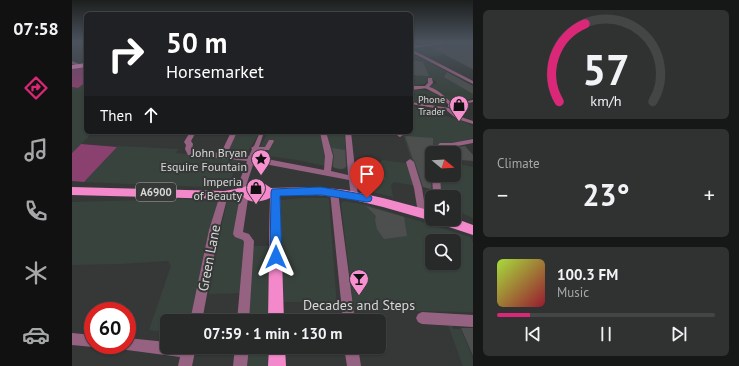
<!DOCTYPE html>
<meta charset="utf-8">
<style>
body{margin:0;font-family:"PT Sans",sans-serif;background:#303231;color:#f1f3f6;height:100vh;display:flex;flex-direction:column;font-size:15px;white-space:nowrap}
*{box-sizing:border-box;margin:0}
p{font-size:13px;color:#a5a7a8}
.icon{flex:none;width:22px;height:22px;fill:none;stroke:currentColor;stroke-width:2;stroke-linecap:round;stroke-linejoin:round}
.map{position:relative;flex:1;overflow:hidden}
.side{display:flex;flex-direction:column;gap:10px;padding:10px;background:#161717;width:266px}
.side>*{flex:none}
.hud{position:absolute;left:12px;top:12px;width:329px;height:122px;border-radius:6px;box-shadow:0 1px 3px #0004,0 0 0 1px #444646;background:#202124;color:#fff;overflow:hidden}
.needle{width:26px;rotate:108deg}
.fabs{position:absolute;left:353px;top:146px;display:grid;gap:8px}
.fabs a{display:grid;place-items:center;width:36px;height:36px;border-radius:6px;background:#282a29;box-shadow:0 1px 3px #0004,0 0 0 1px #444646;font-size:20px}
.speed{position:absolute;left:12px;top:302px;display:flex;gap:8px;font-size:20px;font-weight:700;text-align:center}
.speed>*{display:grid;place-content:center;width:52px;height:52px;border-radius:50%;background:#282a29;box-shadow:0 1px 3px #0004,0 0 0 1px #444646;line-height:1}
.speed .limit{border:6px solid #d22;background:#fff;color:#111}
.pin{position:absolute;display:grid;place-items:center;width:34px;height:34px;color:#fff;margin:-41px -17px;border-radius:50% 50% 50% 0;rotate:-45deg;box-shadow:0 0 4px #0007}
.pin .icon{rotate:45deg}
.me{position:absolute;width:44px;margin:-22px;rotate:0deg;stroke-linejoin:round;filter:drop-shadow(0 0 3px #0008)}
.turn{display:flex;align-items:center;gap:14px;height:84px;padding:0 16px;font-size:18px}
.turn .icon{width:52px;height:52px;stroke-width:2.5}
.turn b{display:block;font-size:28px;line-height:34px}
.then{display:flex;align-items:center;height:38px;padding:0 16px;background:#0003;gap:8px;font-size:15px}
.big{font-size:30px;font-weight:700;line-height:1.1}
.side .widget{flex:1;display:flex;flex-direction:column;justify-content:center;gap:6px;min-width:0;padding:0 14px;border-radius:6px;background:#303231}
.side .dial{align-items:center;gap:0}
.dial svg{height:104px;overflow:visible;fill:none;stroke:#444646;stroke-width:7;stroke-linecap:round;text-anchor:middle}
.dial text{fill:#f1f3f6;stroke:none}
.song{display:flex;align-items:center;gap:12px}
.cover{width:48px;height:48px;border-radius:6px;background:linear-gradient(135deg,hsl(80 70% 55%),hsl(350 70% 35%))}
.played{height:4px;border-radius:2px;background:linear-gradient(90deg,#db2777 15%,#444646 15%)}
.keys{display:flex;justify-content:space-around;direction:ltr}
.heat{display:flex;justify-content:space-between;align-items:center;font-size:22px;direction:ltr}
.trip{position:absolute;left:88px;top:314px;width:226px;height:40px;border-radius:6px;background:#282a29;box-shadow:0 1px 3px #0004,0 0 0 1px #444646;font-weight:700;line-height:40px;text-align:center}
main{display:flex;flex:1;min-height:0}
.dock{display:flex;flex-direction:column;width:72px;justify-content:space-around;align-items:center;background:#101110;color:#a5a7a8}
.dock .icon{width:28px;height:28px}
.dock .current{color:#db2777}
.dock b{font-size:18px;color:#f1f3f6}
.map>svg:first-child{display:block}
.built{fill:#39433e;fill-rule:evenodd}
.green{fill:#8a416f}
.building{fill:#4c4f4e}
.lines{fill:none;stroke-linecap:round;stroke-linejoin:round}
.pedestrian{fill:#966281;fill-rule:evenodd}
.minor{fill:#966281;fill-rule:evenodd}
.primary{fill:#f388ca;fill-rule:evenodd}
.route{fill:#1a73e8;stroke:#114b97}
.labels{text-anchor:middle;dominant-baseline:central;stroke-width:4;stroke-linejoin:round;paint-order:stroke}
.far-poi-label{font-size:10px;fill:#d6d8d7;stroke:#353837;text-anchor:end}
.shield{fill:#353837;stroke:#a6a8a7;stroke-width:1}
.shield-label{font-size:11px;font-weight:bold;fill:#d6d8d7}
.poi-label{font-size:12px;fill:#d6d8d7;stroke:#353837;text-anchor:end}
.near-street-label{font-size:14px;fill:#d6d8d7;stroke:#353837}
.near-poi-label{font-size:14px;fill:#d6d8d7;stroke:#353837}
</style>
<main>
<nav class="dock">
<b>07:58</b>
<svg class="icon current" aria-label="directions" viewBox="0 0 24 24"><path d="M12 3l9 9-9 9-9-9zM9 14v-3h6M13 9l2 2-2 2"/></svg>
<svg class="icon" aria-label="music" viewBox="0 0 24 24"><path d="M9 18V5l10-2v13"/><circle cx="6" cy="18" r="3"/><circle cx="16" cy="16" r="3"/></svg>
<svg class="icon" aria-label="phone" viewBox="0 0 24 24"><path d="M5 4h4l2 5-3 2q2 4 5 5l2-3 5 2v4C11 20 4 13 5 4z"/></svg>
<svg class="icon" aria-label="climate" viewBox="0 0 24 24"><path d="M12 3v18M4 7l16 10M4 17L20 7"/></svg>
<svg class="icon" aria-label="car" viewBox="0 0 24 24"><path d="M5 17H2v-5l4-1 3-4h7l3 4 3 1v5h-3M9 17h6M6 11h13"/><circle cx="7" cy="17" r="2"/><circle cx="17" cy="17" r="2"/></svg>
</nav>
<div class="map">
<svg width="401" height="366" viewBox="0 0 401 366">
<rect width="100%" height="100%" fill="#353837"/>
<!-- built -->
<path class="built" d="M366,42H401V70L373,55L356,57L339,48V46L368,43Z
M339,55H343L401,86V98L380,103L357,86L365,83L361,79L355,78L356,81L353,84L339,86Z
M14,82V132H21L0,153V87L6,88Z
M339,89L359,91L367,94L375,103L362,105L339,101Z
M339,105L390,121L401,126V138L380,144H368L363,153H360V175L362,189L322,182L319,185L321,197L292,190L289,188L290,181L285,173L284,160L310,162V160L341,164L330,132H339Z
M163,132H188L174,154L154,153Z
M196,132H249L255,159L253,166L225,160L189,155L186,152V150L195,135Z
M254,132H272L275,164L273,169L268,170L260,167Z
M46,146L106,149L104,153L167,160L155,188L12,182Z
M382,163L401,167V218L382,210V197H367V175H382Z
M231,198H255L257,199L265,308L234,306L233,302H210L208,201L209,200Z
M111,199L147,202L122,321H95V332L77,330L99,266L96,261L49,264L0,265V202Z
M271,201L295,205L398,237L401,242V312L282,310L269,204ZM360,241H382V263H360Z
M155,202H169L163,235L174,241L169,293L137,294L146,241Z
M179,246H198L197,321H174Z
M376,325H380L381,329H389L401,359V366H391Z
M172,347H196V366H171Z"/>
<!-- green -->
<path class="green" d="M8,67L14,68V82L6,88L0,87V69Z
M9,144L45,147L12,182L0,181V153Z"/>
<!-- building -->
<path class="building" d="M374,42H401V69L358,47L378,45Z
M339,60L351,62L357,76L339,75Z
M375,72L401,86V94L372,77Z
M333,136L361,138V149L359,153V189L351,187L343,162L341,159Z
M393,146L401,155V161L388,160L378,148Z
M260,148L273,150L274,167L270,169L263,168L261,166L262,156Z
M304,167L311,168L313,180L305,178Z
M294,206L332,217L335,236L312,239L305,229L303,220L304,216Z
M389,328H401V356Z"/>
<g class="lines">
<!-- pedestrian -->
<path class="pedestrian" d="M353,86C364,87 373,97 381,104L401,100V102L376,107V105H377L367,95L353,88Z
M339,102L377,108L389,117L401,121V124L385,119L374,110L339,104Z
M188,132H192L187,147H193L197,140H201L202,141L197,150H185L181,160H177L176,159L180,149L179,148L182,146Z
M401,139V143L380,147L377,145L380,143Z"/>
<!-- minor -->
<path class="minor" d="M373,42L372,44L339,48V46Z
M339,49L401,81V84L339,52Z
M0,61L7,64V66L0,64Z
M356,78H360L361,83L356,88L339,90V86H353L356,83Z
M118,132H124L119,141L121,144L120,149L121,151L149,153L159,132H165L155,154L179,156L252,170L253,156L248,132H254L261,156L259,171L276,175L273,132H279L286,196L285,198H279L277,180L182,162L173,189L176,190L177,192L171,232L177,234L182,241L177,321H165L172,242L171,240L163,237L161,234L168,196L164,195L163,193L175,161L116,155L113,149L114,145L112,142Z
M323,132H329L331,135L328,137L326,136Z
M368,143H380L383,145L380,147H372L369,153H361L364,147Z
M338,159L342,162L350,188L354,213L353,216L350,217L347,216L346,213L342,188L334,162Z
M360,175H368L369,192L366,197H360V200L358,197L361,192Z
M262,189L265,190L266,192L283,321H271L258,192L259,190Z
M152,192L155,193L156,195L147,230L130,321H118L137,230L148,195L149,193Z
M350,312L401,315V327L350,324L346,322L344,318L346,314Z
M0,333L21,335V345L26,346L21,347L0,345Z
M55,338L95,342V347H124L120,366H106L108,357L55,350L50,349L49,345H55Z
M163,347H177L175,366H161Z
M272,347H286L289,366H275Z"/>
<!-- primary -->
<path class="primary" d="M14,63V67L0,69V65Z
M178,184H193L199,188L245,187L274,190L311,198L360,211V219L382,218L401,225V235L365,223L364,220L360,221L311,207L274,198L245,195L208,196L212,321H196L198,198C190,202 176,204 171,196L152,199L0,195V187L152,191L170,188Z
M197,347H213L214,366H196Z"/>
</g>
<!-- sky -->
<linearGradient id="sky" x2="0" y2="1"><stop stop-color="#1d1f1e"/><stop offset="0.45" stop-color="#4b535e"/><stop offset="1" stop-color="#4b535e" stop-opacity="0"/></linearGradient>
<rect width="401" height="93" fill="url(#sky)"/>
<!-- route -->
<path class="route" d="M249,187L295,195L299,196L300,198L299,201L295,202L249,195L208,196L210,257L208,261L204,262L200,261L198,257L199,192L200,189Z"/>
<!-- icons -->
<defs>
<symbol id="shop-pin" viewBox="-11 -11 22 30"><path d="M0 17L-7.5 6A9.5 9.5 0 1 1 7.5 6Z" fill="#f690cf" stroke="#353837"/><path d="M-5-2.5h2.3a2.7 3.5 0 0 1 5.4 0H5L5.5 6h-11ZM-1.5-2.5h3a1.5 2.3 0 0 0-3 0Z" fill="#111"/></symbol>
<symbol id="sight-pin" viewBox="-11 -11 22 30"><path d="M0 17L-7.5 6A9.5 9.5 0 1 1 7.5 6Z" fill="#f690cf" stroke="#353837"/><path d="M0-6L1.8-2.2L6-1.7L2.9 1.2L3.7 5.4L0 3.3L-3.7 5.4L-2.9 1.2L-6-1.7L-1.8-2.2Z" fill="#111"/></symbol>
<symbol id="bar-pin" viewBox="-11 -11 22 30"><path d="M0 17L-7.5 6A9.5 9.5 0 1 1 7.5 6Z" fill="#f690cf" stroke="#353837"/><path d="M-6-5H6L.8 .8V4.5H3.5V6h-7V4.5H-.8V.8Z" fill="#111"/></symbol>
</defs>
<g fill-rule="evenodd">
<use href="#shop-pin" x="376" y="94" width="22" height="30"/>
<use href="#sight-pin" x="178" y="148" width="22" height="30"/>
<use href="#shop-pin" x="173" y="177" width="22" height="30"/>
<use href="#bar-pin" x="276" y="268" width="22" height="30"/>
</g>
<g class="labels">
<!-- far-poi labels -->
<g class="far-poi-label">
<text x="373" y="99">Phone<tspan x="373" dy="12">Trader</tspan></text>
</g>
<!-- shield labels -->
<rect class="shield" x="64" y="183" width="40" height="18" rx="3"/>
<g class="shield-label">
<text x="84" y="192">A6900</text>
</g>
<!-- poi labels -->
<g class="poi-label">
<text x="175" y="152">John Bryan<tspan x="175" dy="14">Esquire Fountain</tspan></text>
<text x="170" y="181">Imperia<tspan x="170" dy="14">of Beauty</tspan></text>
</g>
<!-- near-street labels -->
<g class="near-street-label">
<text transform="translate(137 258) rotate(-79)">Green Lane</text>
</g>
<!-- near-poi labels -->
<g class="near-poi-label">
<text x="287" y="305">Decades and Steps</text>
</g>
</g>
</svg>
<div class="fabs">
<a><svg class="needle" viewBox="-14 -14 28 28"><path d="M0-13l5 13h-10z" fill="#e53935"/><path d="M0 13l5-13h-10z" fill="#a5a7a8"/></svg></a>
<a><svg class="icon" aria-label="sound" viewBox="0 0 24 24"><path d="M4 9h4l5-4v14l-5-4H4zM17 9q2 3 0 6"/></svg></a>
<a><svg class="icon" aria-label="search" viewBox="0 0 24 24"><circle cx="10" cy="10" r="6"/><path d="M15 15l6 6"/></svg></a>
</div>
<div class="speed"><div class="limit">60</div></div>
<div class="pin" style="left:295px;top:198px;background:#d93025"><svg class="icon" aria-label="arrive" viewBox="0 0 24 24"><path d="M6 21V4h12l-3 4 3 4H6"/></svg></div>
<svg class="me" style="left:204px;top:257px" viewBox="-20 -20 40 40"><path d="M0-17L14 15 0 8-14 15z" fill="#1a73e8" stroke="#fff" stroke-width="4"/></svg>
<div class="trip">07:59 · 1 min · 130 m</div>
<div class="hud">
<div class="turn"><svg class="icon" aria-label="right" viewBox="0 0 24 24"><path d="M7 20v-9h11M14 6l5 5-5 5"/></svg><div><b>50 m</b>Horsemarket</div></div>
<div class="then">Then<svg class="icon" aria-label="ahead" viewBox="0 0 24 24"><path d="M12 20V5M6 11l6-6 6 6"/></svg></div>
</div>
</div>
<section class="side">
<div class="widget dial"><svg viewBox="0 0 100 80">
<path d="M14 69A42 42 0 1 1 86 69"/>
<path d="M14 69A42 42 0 0 1 34 9" stroke="#db2777"/>
<text x="50" y="56" font-size="32" font-weight="700">57</text>
<text x="50" y="72" font-size="11">km/h</text>
</svg></div>
<div class="widget"><p>Climate</p>
<div class="heat"><a>−</a><b class="big">23°</b><a>+</a></div>
</div>
<div class="widget">
<div class="song"><i class="cover"></i><div><b>100.3 FM</b><p>Music</p></div></div>
<div class="played"></div>
<div class="keys"><svg class="icon" aria-label="previous" viewBox="0 0 24 24"><path d="M18 5L8 12l10 7zM5 5v14"/></svg><svg class="icon" aria-label="pause" viewBox="0 0 24 24"><path d="M8 5v14M16 5v14"/></svg><svg class="icon" aria-label="next" viewBox="0 0 24 24"><path d="M6 5l10 7-10 7zM19 5v14"/></svg></div>
</div>
</section>
</main>
